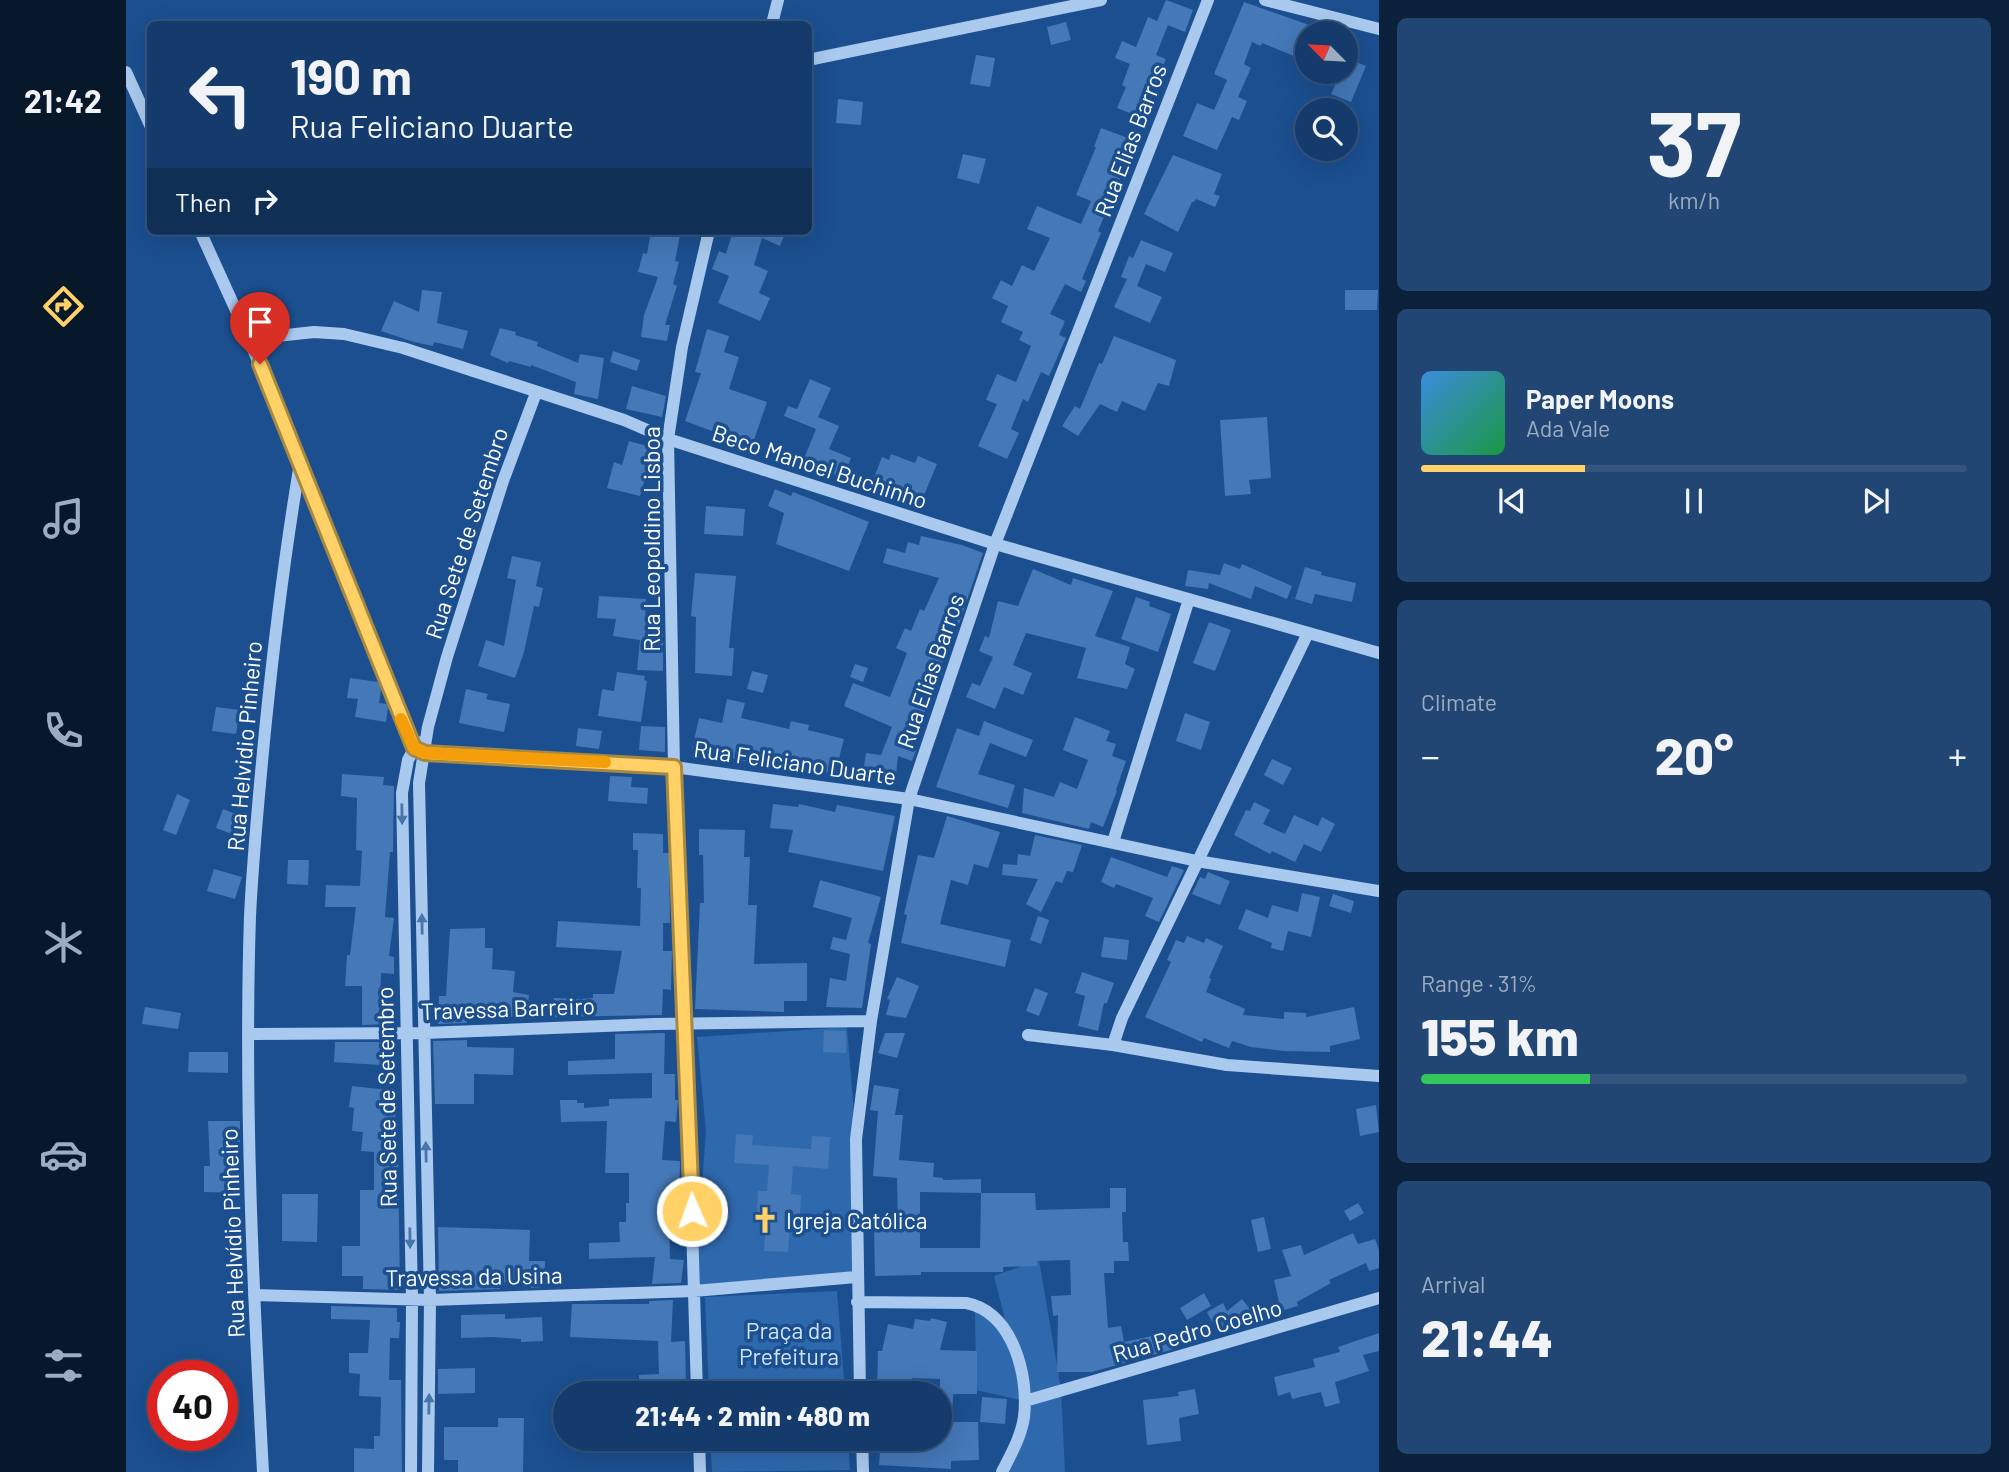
<!DOCTYPE html>
<meta charset="utf-8">
<style>
body{margin:0;font-family:Barlow,sans-serif;background:#214673;color:#f1f3f6;height:100vh;display:flex;flex-direction:column;font-size:26px;white-space:nowrap}
*{box-sizing:border-box;margin:0}
p{font-size:23px;color:#9dadc1}
.icon{flex:none;width:38px;height:38px;fill:none;stroke:currentColor;stroke-width:2;stroke-linecap:round;stroke-linejoin:round}
.map{position:relative;flex:1;overflow:hidden}
.side{display:flex;flex-direction:column;gap:18px;padding:18px;background:#0b203b;width:630px}
.side>*{flex:none}
.top-card{position:absolute;left:21px;top:21px;width:665px;height:214px;border-radius:10px;box-shadow:0 7px 28px #0002,0 0 0 2px #33557e;background:#143b6b;color:#f1f3f6;overflow:hidden}
.needle{width:46px;rotate:294deg}
.tools{position:absolute;left:1169px;top:21px;display:grid;gap:14px}
.tools a{display:grid;place-items:center;width:63px;height:63px;border-radius:50%;background:#143b6b;box-shadow:0 7px 28px #0002,0 0 0 2px #33557e;font-size:35px}
.speed{position:absolute;left:21px;top:1360px;display:flex;gap:14px;font-size:35px;font-weight:700;text-align:center}
.speed>*{display:grid;place-content:center;width:91px;height:91px;border-radius:50%;background:#143b6b;box-shadow:0 7px 28px #0002,0 0 0 2px #33557e;line-height:1}
.speed .limit{border:10px solid #d22;background:#fff;color:#111}
.pin{position:absolute;display:grid;place-items:center;width:60px;height:60px;color:#fff;margin:-72px -30px;border-radius:50% 50% 50% 0;rotate:-45deg;box-shadow:0 0 7px #0007}
.pin .icon{rotate:45deg}
.me{position:absolute;width:77px;margin:-38px;rotate:358deg;stroke-linejoin:round;filter:drop-shadow(0 0 5px #0008)}
.turn{display:flex;align-items:center;gap:24px;height:147px;padding:0 28px;font-size:32px}
.turn .icon{width:91px;height:91px;stroke-width:2.5}
.turn b{display:block;font-size:49px;line-height:60px}
.then{display:flex;align-items:center;height:66px;padding:0 28px;background:#0003;gap:14px;font-size:26px}
.big{font-size:52px;font-weight:800;line-height:1.1}
.side .tile{flex:1;display:flex;flex-direction:column;justify-content:center;gap:10px;min-width:0;padding:0 24px;border-radius:10px;background:#214673}
.side .dial{align-items:center;gap:0}
.dial b{font-size:91px;line-height:1}
.song{display:flex;align-items:center;gap:21px}
.cover{width:84px;height:84px;border-radius:10px;background:linear-gradient(135deg,hsl(210 70% 55%),hsl(140 70% 35%))}
.played{height:7px;border-radius:4px;background:linear-gradient(90deg,#ffd166 30%,#33557e 30%)}
.keys{display:flex;justify-content:space-around;direction:ltr}
.heat{display:flex;justify-content:space-between;align-items:center;font-size:38px;direction:ltr}
.charge{height:10px;border-radius:5px;background:linear-gradient(90deg,#34c759 31%,#33557e 0)}
.trip{position:absolute;left:427px;top:1381px;width:399px;height:70px;border-radius:35px;background:#143b6b;box-shadow:0 7px 28px #0002,0 0 0 2px #33557e;font-weight:800;line-height:70px;text-align:center}
main{display:flex;flex:1;min-height:0}
.tabs{display:flex;flex-direction:column;width:126px;justify-content:space-around;align-items:center;background:#08182b;color:#9dadc1}
.tabs .icon{width:49px;height:49px}
.tabs .current{color:#ffd166}
.tabs b{font-size:32px;color:#f1f3f6}
.map>svg:first-child{display:block}
.green{fill:#2e69ad}
.building{fill:#4478b7}
.lines{fill:none;stroke-linecap:round;stroke-linejoin:round}
.minor{stroke:#a9c9ee;stroke-width:12}
.oneway{fill:#4674ac}
.route-casing{stroke:#a68842;stroke-width:18}
.route{stroke:#ffd166;stroke-width:12}
.slow{stroke:#f59e0b;stroke-width:12}
.labels{text-anchor:middle;dominant-baseline:central;stroke-width:7;stroke-linejoin:round;paint-order:stroke}
.street-label{font-size:23px;fill:#fff;stroke:#1b4f8f}
.poi-label{font-size:23px;fill:#fff;stroke:#1b4f8f;text-anchor:start}
.park-label{font-size:23px;fill:#cfe3fa;stroke:#1b4f8f}
</style>
<main>
<nav class="tabs">
<b>21:42</b>
<svg class="icon current" aria-label="directions" viewBox="0 0 24 24"><path d="M12 3l9 9-9 9-9-9zM9 14v-3h6M13 9l2 2-2 2"/></svg>
<svg class="icon" aria-label="music" viewBox="0 0 24 24"><path d="M9 18V5l10-2v13"/><circle cx="6" cy="18" r="3"/><circle cx="16" cy="16" r="3"/></svg>
<svg class="icon" aria-label="phone" viewBox="0 0 24 24"><path d="M5 4h4l2 5-3 2q2 4 5 5l2-3 5 2v4C11 20 4 13 5 4z"/></svg>
<svg class="icon" aria-label="climate" viewBox="0 0 24 24"><path d="M12 3v18M4 7l16 10M4 17L20 7"/></svg>
<svg class="icon" aria-label="car" viewBox="0 0 24 24"><path d="M5 17H2v-5l4-1 3-4h7l3 4 3 1v5h-3M9 17h6M6 11h13"/><circle cx="7" cy="17" r="2"/><circle cx="17" cy="17" r="2"/></svg>
<svg class="icon" aria-label="filters" viewBox="0 0 24 24"><path d="M4 7h16M4 17h16"/><circle cx="9" cy="7" r="2"/><circle cx="15" cy="17" r="2"/></svg>
</nav>
<div class="map">
<svg width="1253" height="1472" viewBox="0 0 1253 1472">
<rect width="100%" height="100%" fill="#1b4f8f"/>
<!-- green -->
<path class="green" d="M721,1027L730,1139V1277L568,1291L580,1131L571,1037Z
M913,1260L935,1389L939,1472H875L899,1401L850,1390L849,1305L874,1322L896,1386L868,1276Z
M711,1291L719,1393H583L579,1297Z
M584,1439H722L724,1470L586,1472Z"/>
<!-- building -->
<path class="building" d="M1040,0L1067,10L1059,32L1039,24L1042,25L1030,55L1040,59L1016,118L991,108L1000,87L996,85L1004,64L989,58L996,41L1010,47L1022,17L1031,21Z
M1118,2L1186,26L1181,33L1173,58L1136,43L1135,46L1126,42L1118,64L1125,68L1112,97L1121,101L1113,120L1106,117L1091,150L1057,136L1071,103L1088,110L1101,80L1088,74Z
M940,22L945,40L925,45L921,27Z
M850,55L869,58L864,87L844,84Z
M1220,58L1240,66L1225,102L1205,94L1215,72H1220Z
M712,99L737,102L735,125L710,123Z
M975,128L1010,141L972,231L975,233L956,279L960,281L955,292L939,284L924,314L939,321L933,335L940,338L923,376L915,372L902,402L897,399L885,429L893,433L881,459L852,446L871,404L860,400L871,374L890,382L905,346L893,340L897,332L875,322L882,306L866,298L875,280L886,286L896,265L908,271L924,238L901,229L911,206L955,224L965,201L950,195L970,147H968Z
M837,154L860,159L853,184L831,178Z
M1047,155L1096,174L1088,194L1094,196L1089,207L1070,199L1068,202H1066L1052,232L1018,214Z
M525,231L554,235L549,261L553,262L547,284L551,286L539,325H544L541,341L515,337L518,315L532,277L512,272L517,253L521,254Z
M607,231H660L654,246L636,238L628,265L642,271L633,293L644,298L634,321L592,303L603,276L586,269L593,251L600,254Z
M1015,240L1047,253L1039,272L1020,264L1011,286L1036,297L1024,323L988,307L1001,279L995,277L1003,256L1007,258Z
M296,290L316,292L311,323L342,331L337,349L308,342L307,346L288,342L255,331L268,301L293,312Z
M1219,290H1252L1251,310H1219Z
M374,328L390,332L389,335L412,342L411,346L452,363L454,354L478,358L472,399L448,394L450,382L405,365V367L383,361L382,363L364,355Z
M581,329L603,336L598,352L613,357L603,389L641,402L626,446L559,421L575,373L569,372Z
M988,336L1050,360L1043,386L1032,383L1019,411L996,401L991,412L974,404L952,436L936,426L949,406L954,409L973,363L976,364Z
M487,351L514,360L511,371L484,362Z
M684,379L705,388L692,417L713,426L703,449L725,458L717,478L677,461L690,429L658,416L662,406L671,409Z
M506,386L540,396L536,417L500,409Z
M1141,417L1145,478L1123,480L1125,494L1099,496L1094,420Z
M503,441L528,448L514,496L481,488L488,462L496,465Z
M765,454L789,463L792,456L811,464L794,505L745,485L756,457L763,460Z
M649,489L665,496L667,492L743,522L723,571L650,544L658,513L642,506Z
M580,506L619,509L617,536L578,534Z
M795,536L836,545L857,553L833,624L828,622L818,646L823,648L813,669L817,671L807,697L805,696L786,745L791,747L789,753L786,761L772,756L770,775L738,766L740,753L755,755L766,727L718,706L727,683L764,697L781,653L770,648L779,628L785,631L794,609L798,611L813,578L757,563L761,548L779,553L782,542L793,545Z
M386,556L415,562L410,586L417,588L413,607L408,606L398,652L389,678L352,666L360,640L378,646L390,580L381,578Z
M1098,563L1114,569L1116,564L1166,586L1161,599L1129,586L1125,599L1083,583L1082,589L1059,586L1062,570L1094,575Z
M1179,567L1196,572L1195,575L1230,583L1226,602L1189,594L1186,604L1169,599Z
M907,569L945,585L947,578L987,591L969,636L1004,647L999,664L1009,669L1001,689L951,678L960,648L900,633L887,665L906,673L897,695L878,687L869,709L840,697L846,683L854,686L867,657L853,651L859,636L863,638L872,601L892,606Z
M569,573L610,576L603,648H608L606,676L569,673L570,617L565,616Z
M473,596L520,599L519,622L537,624V671L511,670L514,640L487,636L490,619L471,618Z
M1010,597L1024,602L1023,606L1045,614L1032,652L995,639Z
M1083,622L1105,630L1089,671L1067,663Z
M729,664L742,668L737,682L724,677Z
M626,671L642,675L637,693L621,689Z
M491,672L519,676L518,680L521,681L515,722L472,716L476,689L488,691Z
M224,678L252,682L255,689L253,703L261,704L262,708L260,722L229,717L232,699L221,698Z
M340,689L362,694L360,699L384,704L378,732L333,723Z
M601,699L619,703L615,718L663,729L665,721L683,725L682,730L718,739L709,774L623,757L622,762L566,749L573,718L596,723Z
M90,707L114,710L110,734L86,731Z
M1059,713L1084,722L1075,750L1050,741Z
M949,717L984,731L980,741L990,744L986,756L1000,761L990,790L991,791L977,827L965,822L963,829L896,813L898,788L928,797L934,782L951,789L962,760L937,750Z
M858,721L907,740L900,757L864,743L852,774L889,785L882,808L810,787L831,728L853,736Z
M515,726L539,727V752L513,750Z
M452,728L476,731L473,749L450,746Z
M1146,759L1166,768L1157,785L1138,775Z
M216,774L258,777L257,785L268,786L267,852H264L259,917L268,918L263,956L268,957V974L255,973L254,1002L268,1003V1024L236,1025V986H219L221,955H224L230,907H199L200,885L234,886L236,851L230,850L231,798L215,796Z
M484,776L506,777L505,787L522,788L521,804L482,801Z
M51,794L64,800L50,835L37,830Z
M1128,802L1144,810L1137,824L1159,834L1168,815L1192,826L1196,817L1209,824L1195,852L1178,844L1169,862L1146,851L1144,854L1108,835L1120,810L1124,811Z
M647,804L672,807L673,804L709,812L711,805L769,816L757,871L662,852L667,830L644,828Z
M97,809L115,816L108,835L90,828Z
M821,816L874,832L862,868L848,864L842,885L825,880L814,924L885,940L879,967L775,943L781,915L778,914L792,855L808,858Z
M573,829L619,830L618,857H624L622,905H631L628,964L681,963V1001H658V1012L569,1009L574,903H578L577,855H573Z
M507,833L537,834V853H543L544,923H537V951H546L545,990L537,989L536,1015L427,1017L428,998L456,999L467,998V994H488L496,951L430,947L432,921L514,926L515,888H511L512,850H507Z
M909,835L956,845L947,872L941,871L936,883L930,881L915,912L900,904L912,879L876,875L877,864L891,865L892,854L904,856Z
M985,857L1041,877L1046,866L1058,870L1033,922L1019,916L1027,898L990,884L988,888L975,882Z
M162,860H183L182,885L161,884Z
M88,869L116,877L109,899L81,891Z
M1082,872L1104,881L1094,905L1066,894L1074,877L1079,879Z
M694,880L755,897L742,943L745,944L736,1008L700,1007L704,978L720,981L724,954L704,949L707,937L720,940L726,918L687,907Z
M1176,893L1194,897L1185,937L1162,931L1157,951L1145,948L1146,943L1112,929L1120,909L1142,918L1146,905L1172,912Z
M1207,894L1228,901L1225,913L1203,906Z
M912,916L923,920L915,944L904,940Z
M359,928V948H367L366,969L389,971L387,992L403,995L400,1019L372,1015L371,1018L341,1017V1023L312,1024L313,996H320L324,929Z
M1061,936L1078,943L1080,938L1097,946L1083,978L1085,979L1080,992L1119,1009L1117,1015L1158,1019V1012L1180,1013V1017L1228,1007L1234,1039L1204,1046V1052L1158,1051L1125,1047L1106,1041L1103,1048L1078,1038L1076,1042L1019,1017L1045,962L1041,960L1050,940L1058,943Z
M978,937L1003,940L1001,960L975,957Z
M956,972L988,983L981,1003H978L972,1031L952,1026L959,996L949,993Z
M771,977L793,986L780,1018L760,1015L764,1000L761,999Z
M909,988L922,993L913,1016L900,1011Z
M19,1007L55,1013L52,1029L16,1024Z
M698,1030L720,1031V1053L697,1052Z
M539,1033L538,1074H549V1100H552L550,1122L539,1121L536,1160L554,1161L553,1217H543L544,1259L558,1260L555,1283L526,1284L529,1257L463,1259V1243L494,1242L493,1222H500V1203H503V1173H479L481,1121L435,1122L434,1100H451V1103H458V1108L483,1106V1099L526,1098V1073L442,1075V1061L489,1059V1034Z
M759,1033H779L771,1058L752,1053Z
M341,1040V1047L388,1048L387,1075L348,1074V1104H309L307,1041Z
M209,1042H268L270,1045L269,1066L208,1062Z
M63,1052H102V1073L62,1072Z
M748,1085L773,1089L769,1115H777L773,1160L808,1163L807,1177L817,1178V1180L855,1179V1193L794,1192V1248H854L855,1193H909L910,1210L984,1208V1188H1000V1212H996L997,1242H1002L1003,1261H988V1273H978L982,1328L995,1326L998,1342L1044,1332L1048,1349L966,1372H931L932,1315L927,1316L925,1296L945,1295L944,1260L911,1261V1266L877,1267V1272H795V1275L749,1276L748,1227L772,1226L771,1178L747,1176L752,1111L744,1110Z
M226,1086L272,1091L265,1156H272L274,1290L237,1289V1276H216V1246H234V1190H248V1152L235,1151L237,1132L226,1131L228,1108L223,1107Z
M1250,1105L1253,1132L1234,1136L1230,1109Z
M82,1121H114L113,1193L78,1192V1166H84Z
M610,1134L627,1135L626,1145L685,1149L686,1136L704,1137L702,1169L667,1166L665,1194L675,1195L674,1216L665,1215L662,1252L638,1251L641,1213L631,1212L632,1191H641L643,1165L608,1163Z
M156,1194H192L191,1242L156,1241Z
M1232,1203L1238,1213L1224,1221L1218,1211Z
M1138,1217L1145,1249L1132,1252L1125,1220Z
M312,1227L404,1230L403,1261H419L418,1287L405,1288V1284L374,1282V1289L313,1291Z
M1227,1233L1232,1244L1249,1239L1253,1250V1268L1243,1271L1240,1263L1203,1280L1205,1283L1171,1302L1172,1306L1155,1311L1148,1280L1165,1276L1156,1250L1175,1245L1178,1255Z
M1078,1293L1085,1306L1061,1320L1054,1308Z
M1116,1299L1127,1313L1113,1323L1092,1334L1081,1312L1097,1303L1101,1311Z
M547,1300L545,1342L559,1341L560,1383L553,1384V1393H513V1375L533,1374L532,1341L444,1337L446,1304H523V1301Z
M205,1306L271,1308V1322H274L273,1338H264L263,1380H275L276,1472H228V1448L248,1449V1436H254L255,1397L233,1396L234,1374L223,1373V1353H242L244,1320L205,1319Z
M379,1314V1319L416,1317L417,1341L395,1342V1339L367,1337L335,1338V1315Z
M805,1318L821,1322L814,1350L851,1351V1394H827L826,1422H852L853,1460L825,1461V1469L753,1465L755,1438H814V1379L786,1378V1393H751L752,1351H756L762,1324L787,1329L789,1319L804,1321Z
M1253,1333V1351L1237,1355L1243,1371L1209,1382L1214,1403L1199,1407L1195,1392L1166,1399L1164,1392L1152,1396L1148,1377L1189,1367L1187,1359L1214,1352L1212,1347Z
M349,1368V1393L312,1394V1369Z
M1069,1389L1073,1414L1053,1418L1055,1441L1021,1445L1017,1400L1053,1396L1052,1392Z
M856,1397L881,1399L879,1424L854,1422Z
M372,1418H398L397,1472H332V1460H318V1427H372Z"/>
<g class="lines">
<!-- minor -->
<path class="minor" d="M1139,0L1253,29
M646,24L652,0
M682,60L975,0
M0,72L24,125
M74,231L123,339L288,748
M123,339L188,332L218,334L277,348L498,420L542,439L869,544L1253,653
M288,748L299,753L548,767L783,799L1071,861L1253,891
M987,842L1063,599
M122,1034L298,1033L529,1024L745,1021
M902,1035L987,1045L1101,1065L1253,1076
M987,1045L996,1018L1182,633
M128,1295L304,1300L568,1291L730,1277
M731,1302L840,1303C887,1312 903,1376 898,1417C895,1437 885,1454 876,1472
M571,1393L560,1023L548,767L542,439L556,347L583,231
M734,1393L730,1139L745,1021L783,799L869,544L1082,0
M899,1401L1253,1298
M573,1438L574,1472
M736,1438L737,1472
M137,1472C127,1287 118,1101 124,916C127,854 133,793 139,731C148,641 159,552 174,463
M285,1472L286,1299L276,793L282,760L292,742
M302,1472L304,1300L293,783L302,727L321,657L377,481L410,393"/>
</g>
<!-- one-way arrows -->
<defs><path id="oneway-solid" d="M-6-.8H1V-3.2L6.5 0L1 3.2V.8H-6Z" transform="scale(1.75)"/></defs>
<g class="oneway">
<use href="#oneway-solid" transform="translate(276 814) rotate(89)"/>
<use href="#oneway-solid" transform="translate(296 924) rotate(-91)"/>
<use href="#oneway-solid" transform="translate(300 1152) rotate(-91)"/>
<use href="#oneway-solid" transform="translate(284 1238) rotate(89)"/>
<use href="#oneway-solid" transform="translate(303 1404) rotate(-89)"/>
</g>
<g class="lines">
<defs>
<path id="route" d="M134,364L288,748L299,753L548,767L566,1211"/>
</defs>
<!-- route casing -->
<use href="#route" class="route-casing"/>
<!-- route -->
<use href="#route" class="route"/>
<!-- slow -->
<path class="slow" d="M275,719L288,748L299,753L479,762"/>
</g>
<!-- icons -->
<defs>
<symbol id="church-bare" viewBox="-9 -9 18 18"><path d="M-1.2-6h2.4v3.5h3.3v2.4h-3.3V6h-2.4V-.1h-3.3v-2.4h3.3Z" fill="#ffd166" stroke="#1b4f8f" stroke-width="2.5" paint-order="stroke"/></symbol>
</defs>
<g fill-rule="evenodd">
<use href="#church-bare" x="620" y="1201" width="38" height="38"/>
</g>
<g class="labels">
<!-- street labels -->
<g class="street-label">
<text transform="translate(1004 140) rotate(-69)">Rua Elias Barros</text>
<text transform="translate(694 466) rotate(18)">Beco Manoel Buchinho</text>
<text transform="translate(340 533) rotate(-72)">Rua Sete de Setembro</text>
<text transform="translate(525 539) rotate(-90)">Rua Leopoldino Lisboa</text>
<text transform="translate(804 671) rotate(-71)">Rua Elias Barros</text>
<text transform="translate(118 746) rotate(-85)">Rua Helvidio Pinheiro</text>
<text transform="translate(669 762) rotate(8)">Rua Feliciano Duarte</text>
<text transform="translate(382 1008) rotate(-2)">Travessa Barreiro</text>
<text transform="translate(260 1097) rotate(-91)">Rua Sete de Setembro</text>
<text transform="translate(106 1233) rotate(-92)">Rua Helvídio Pinheiro</text>
<text transform="translate(348 1276) rotate(-1)">Travessa da Usina</text>
<text transform="translate(1071 1330) rotate(-16)">Rua Pedro Coelho</text>
</g>
<!-- poi labels -->
<g class="poi-label">
<text x="660" y="1220">Igreja Católica</text>
</g>
<!-- park labels -->
<g class="park-label">
<text x="663" y="1330">Praça da<tspan x="663" dy="26">Prefeitura</tspan></text>
</g>
</g>
</svg>
<div class="tools">
<a><svg class="needle" viewBox="-14 -14 28 28"><path d="M0-13l5 13h-10z" fill="#e53935"/><path d="M0 13l5-13h-10z" fill="#9dadc1"/></svg></a>
<a><svg class="icon" aria-label="search" viewBox="0 0 24 24"><circle cx="10" cy="10" r="6"/><path d="M15 15l6 6"/></svg></a>
</div>
<div class="speed"><div class="limit">40</div></div>
<div class="pin" style="left:134px;top:364px;background:#d93025"><svg class="icon" aria-label="arrive" viewBox="0 0 24 24"><path d="M6 21V4h12l-3 4 3 4H6"/></svg></div>
<svg class="me" style="left:566px;top:1211px" viewBox="-20 -20 40 40"><circle r="17" fill="#ffd166" stroke="#fff" stroke-width="3"/><path d="M0-11L8 9 0 5-8 9z" fill="#fff"/></svg>
<div class="trip">21:44 · 2 min · 480 m</div>
<div class="top-card">
<div class="turn"><svg class="icon" aria-label="left" viewBox="0 0 24 24"><path d="M17 20v-9H6M10 6l-5 5 5 5"/></svg><div><b>190 m</b>Rua Feliciano Duarte</div></div>
<div class="then">Then<svg class="icon" aria-label="right" viewBox="0 0 24 24"><path d="M7 20v-9h11M14 6l5 5-5 5"/></svg></div>
</div>
</div>
<section class="side">
<div class="tile dial"><b>37</b><p>km/h</p></div>
<div class="tile">
<div class="song"><i class="cover"></i><div><b>Paper Moons</b><p>Ada Vale</p></div></div>
<div class="played"></div>
<div class="keys"><svg class="icon" aria-label="previous" viewBox="0 0 24 24"><path d="M18 5L8 12l10 7zM5 5v14"/></svg><svg class="icon" aria-label="pause" viewBox="0 0 24 24"><path d="M8 5v14M16 5v14"/></svg><svg class="icon" aria-label="next" viewBox="0 0 24 24"><path d="M6 5l10 7-10 7zM19 5v14"/></svg></div>
</div>
<div class="tile"><p>Climate</p>
<div class="heat"><a>−</a><b class="big">20°</b><a>+</a></div>
</div>
<div class="tile"><p>Range · 31%</p><b class="big">155 km</b><div class="charge"></div></div>
<div class="tile"><p>Arrival</p><b class="big">21:44</b></div>
</section>
</main>
